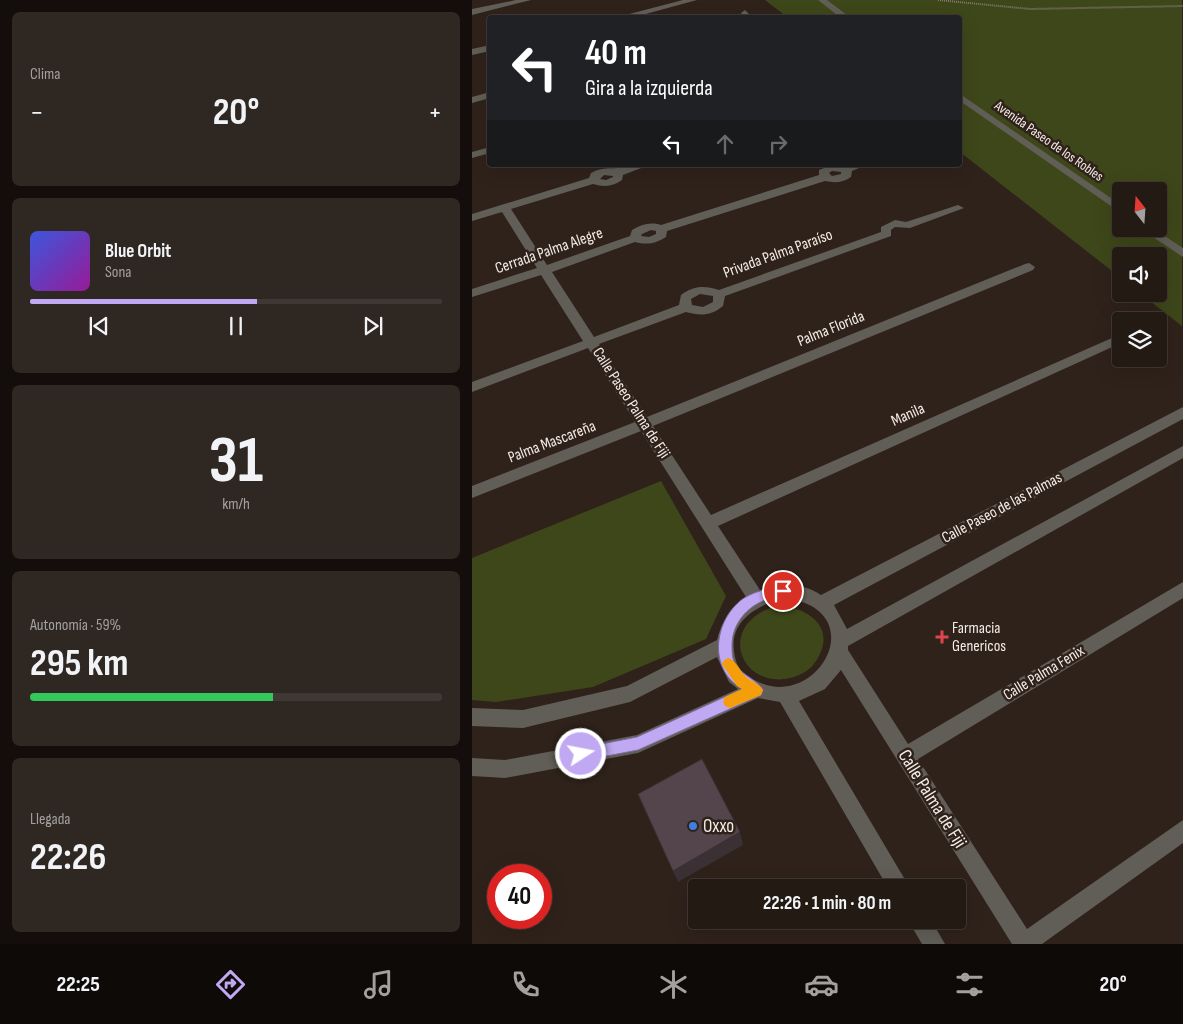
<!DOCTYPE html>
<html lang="es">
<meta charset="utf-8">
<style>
body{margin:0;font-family:"Sofia Sans Condensed",sans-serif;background:#2f2722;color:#f1f3f6;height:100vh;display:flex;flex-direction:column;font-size:19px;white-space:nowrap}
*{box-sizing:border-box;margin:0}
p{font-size:16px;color:#a3a1a0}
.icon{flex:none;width:28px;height:28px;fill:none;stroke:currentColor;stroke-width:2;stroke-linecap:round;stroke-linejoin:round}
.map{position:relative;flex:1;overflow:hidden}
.details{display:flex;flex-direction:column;gap:12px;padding:12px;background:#130e0b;width:472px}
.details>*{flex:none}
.guide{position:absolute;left:15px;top:15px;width:475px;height:152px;border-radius:5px;box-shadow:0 5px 20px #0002,0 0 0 1px #403834;background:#202124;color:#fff;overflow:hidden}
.needle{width:32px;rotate:343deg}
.controls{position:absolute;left:640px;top:182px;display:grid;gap:10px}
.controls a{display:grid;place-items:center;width:55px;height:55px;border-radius:5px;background:#231a14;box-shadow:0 5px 20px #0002,0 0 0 1px #403834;font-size:25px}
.speed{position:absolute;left:15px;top:864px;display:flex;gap:10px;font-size:25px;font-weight:700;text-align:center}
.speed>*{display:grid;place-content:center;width:65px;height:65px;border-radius:50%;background:#231a14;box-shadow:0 5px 20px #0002,0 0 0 1px #403834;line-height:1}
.speed .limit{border:8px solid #d22;background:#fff;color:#111}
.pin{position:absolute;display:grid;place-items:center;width:42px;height:42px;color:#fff;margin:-21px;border:2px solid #fff;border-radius:50%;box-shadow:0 1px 5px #0007}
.me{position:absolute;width:55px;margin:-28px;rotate:79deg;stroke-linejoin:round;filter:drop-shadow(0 0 4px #0008)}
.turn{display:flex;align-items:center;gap:18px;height:105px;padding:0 15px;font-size:22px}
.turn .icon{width:65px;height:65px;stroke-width:2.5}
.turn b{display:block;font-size:35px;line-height:42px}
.lanes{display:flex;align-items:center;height:48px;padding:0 15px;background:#0003;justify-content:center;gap:25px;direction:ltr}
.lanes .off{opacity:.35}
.big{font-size:38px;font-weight:700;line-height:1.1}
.details .widget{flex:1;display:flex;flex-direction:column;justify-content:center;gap:8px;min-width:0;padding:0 18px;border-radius:8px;background:#2f2722}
.details .dial{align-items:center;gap:0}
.dial b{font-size:65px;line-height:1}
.song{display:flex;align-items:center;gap:15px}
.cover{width:60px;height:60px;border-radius:8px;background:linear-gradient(135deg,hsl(230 70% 55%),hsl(300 70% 35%))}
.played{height:5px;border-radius:2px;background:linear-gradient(90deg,#c1a8f3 55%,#403834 55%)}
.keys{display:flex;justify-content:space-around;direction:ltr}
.heat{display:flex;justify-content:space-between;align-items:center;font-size:28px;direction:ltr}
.charge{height:8px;border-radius:4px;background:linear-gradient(90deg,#34c759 59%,#403834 0)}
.trip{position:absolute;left:216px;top:879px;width:278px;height:50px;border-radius:5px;background:#231a14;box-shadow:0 5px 20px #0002,0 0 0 1px #403834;font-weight:700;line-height:50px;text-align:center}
.tab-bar{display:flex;height:80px;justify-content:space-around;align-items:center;background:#0e0a08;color:#a3a1a0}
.tab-bar .icon{width:35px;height:35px}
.tab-bar .active{color:#c1a8f3}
.tab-bar b{font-size:22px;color:#f1f3f6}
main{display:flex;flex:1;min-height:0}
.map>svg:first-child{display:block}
.green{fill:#3e4719;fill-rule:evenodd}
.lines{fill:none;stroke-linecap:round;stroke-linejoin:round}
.path{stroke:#857a74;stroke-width:2;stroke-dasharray:1 1;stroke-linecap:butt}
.minor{fill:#605e57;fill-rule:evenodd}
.shaded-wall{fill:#3b3034}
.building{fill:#54444b;stroke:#3b3034}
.route{fill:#c1a8f3;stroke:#7d6d9e}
.slow{fill:#f59e0b}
.health-dot{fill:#e0444e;stroke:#2f221b;stroke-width:2}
.shop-dot{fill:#3f7fe0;stroke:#2f221b;stroke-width:2}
.labels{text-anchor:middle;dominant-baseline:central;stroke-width:5;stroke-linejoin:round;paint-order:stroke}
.far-street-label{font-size:14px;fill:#f3ebe5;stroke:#2f221b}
.street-label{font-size:16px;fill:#f3ebe5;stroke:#2f221b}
.poi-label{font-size:16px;fill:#f3ebe5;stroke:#2f221b;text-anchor:start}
.near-street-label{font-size:19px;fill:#f3ebe5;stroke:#2f221b}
.near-poi-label{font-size:19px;fill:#f3ebe5;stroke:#2f221b;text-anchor:start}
</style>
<main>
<section class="details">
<div class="widget"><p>Clima</p>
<div class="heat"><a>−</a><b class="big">20°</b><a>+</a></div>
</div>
<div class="widget">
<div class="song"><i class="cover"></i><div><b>Blue Orbit</b><p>Sona</p></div></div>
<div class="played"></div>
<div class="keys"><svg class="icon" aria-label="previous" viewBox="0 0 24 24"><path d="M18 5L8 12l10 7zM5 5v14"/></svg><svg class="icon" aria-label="pause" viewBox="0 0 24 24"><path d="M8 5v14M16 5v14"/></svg><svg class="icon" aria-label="next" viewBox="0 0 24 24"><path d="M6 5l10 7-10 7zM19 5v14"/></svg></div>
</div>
<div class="widget dial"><b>31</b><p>km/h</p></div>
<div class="widget"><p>Autonomía · 59%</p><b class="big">295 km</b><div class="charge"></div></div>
<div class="widget"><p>Llegada</p><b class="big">22:26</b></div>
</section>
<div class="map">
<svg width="711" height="944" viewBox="0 0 711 944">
<rect width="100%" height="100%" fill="#2f221b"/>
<!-- green -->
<path class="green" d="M293,0H710V326L669,294H686V256H649V278L488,152V18L315,17ZM649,191H686V229H649Z
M189,481L254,596L234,639L121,687L24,702L0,700V558Z
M304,606C336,606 366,628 344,661C339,669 331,674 322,677C270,693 241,625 304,606Z"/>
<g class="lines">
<!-- path -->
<path class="path" d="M466,0L558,9L711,6"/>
<!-- minor -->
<path class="minor" d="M44,0H59L0,15V9Z
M211,0H225L159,18H142Z
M346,0H355L379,18H369Z
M273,10L281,18H272L269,13Z
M18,45V51L0,55V49Z
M18,92V98L0,103V97Z
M488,94L649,205V213L488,101Z
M18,147V153L0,158V152Z
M161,165H177L151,175L150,180C140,187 132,187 121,184L39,209L75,265L158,236L160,230C170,224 178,222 189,225L347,175V170L360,165H394L380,171L379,177C370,183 363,183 353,181L195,231L194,237C183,244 175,245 163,242L80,272L122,337L207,305L209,295C221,286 232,285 247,290L409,232V227L423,220L434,222L486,205L492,208L438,228L423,227L419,230V236L253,296L251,306C239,316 228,316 214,312L127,344L175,417L553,264L557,263L563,267L561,270L181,426L239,515L649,334V343L246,526L288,590C308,585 331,582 349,595L711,407V419L362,605L375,629L711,446V458L376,646V650L436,744L711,582V598L446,759L555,929L711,820V843L570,944H540L369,670L353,689L327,701L438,888H416L308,702L286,698L166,753L33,778L0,776V758L33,760L165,735L266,689L257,682L245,657L158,702L51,728L0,726V708L51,710L155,686L245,640C250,621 258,608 274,597L169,431L0,498V486L163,422L116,348L0,392V382L111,341L69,275L0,297V289L65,268L30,212L0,221V214L117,178L119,173C133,165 146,171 161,165ZM360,171L369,172V174L360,176L357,173ZM132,175L141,176V177L134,180L128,179ZM179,230L184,231V234L177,237L169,236L170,234ZM228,294L241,296V302L231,307L220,305L219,299ZM311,598C318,600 327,601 333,603C397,629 331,723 271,672C265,667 263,659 262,651C258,620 285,606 311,598Z
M669,229H682L711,248V257Z
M436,920H459L473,944H450Z"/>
</g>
<!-- shaded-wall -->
<path class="shaded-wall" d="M268,832L271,845L206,882L201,871Z"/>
<!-- building -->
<path class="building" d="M230,759L268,832L201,871L166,794Z"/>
<!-- route -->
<path class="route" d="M311,586L317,591L316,595C310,597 305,597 300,598C278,603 260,622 260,645C260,653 260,660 265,667C272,676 286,681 291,690L289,695L166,750L109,761L104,759L102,754L104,749L165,737L270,689C237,670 241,624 268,601C279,592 297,588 311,586Z"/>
<!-- slow -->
<path class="slow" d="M257,658C265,662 268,671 274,677C280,682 287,683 291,690L289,695L258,708L253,706L251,702L253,697L270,689L265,686L250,664L252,660Z"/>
<!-- markers -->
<path class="health-dot" d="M467.5 629.5h5v5h5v5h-5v5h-5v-5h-5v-5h5z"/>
<circle class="shop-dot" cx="221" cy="826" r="5"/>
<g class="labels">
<!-- far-street labels -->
<g class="far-street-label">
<text transform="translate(577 141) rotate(35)">Avenida Paseo de los Robles</text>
</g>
<!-- street labels -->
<g class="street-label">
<text transform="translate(77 251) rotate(-19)">Cerrada Palma Alegre</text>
<text transform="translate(306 254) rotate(-20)">Privada Palma Paraíso</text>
<text transform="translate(359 329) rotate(-22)">Palma Florida</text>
<text transform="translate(159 403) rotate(57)">Calle Paseo Palma de Fiji</text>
<text transform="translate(436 415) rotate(-24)">Manila</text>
<text transform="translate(80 442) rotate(-21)">Palma Mascareña</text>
<text transform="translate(530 508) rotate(-28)">Calle Paseo de las Palmas</text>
<text transform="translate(572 673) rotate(-31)">Calle Palma Fenix</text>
</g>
<!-- poi labels -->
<g class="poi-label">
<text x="480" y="628">Farmacia<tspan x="480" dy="18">Genericos</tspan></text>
</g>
<!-- near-street labels -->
<g class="near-street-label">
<text transform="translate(460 799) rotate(58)">Calle Palma de Fiji</text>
</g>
<!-- near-poi labels -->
<g class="near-poi-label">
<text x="231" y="826">Oxxo</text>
</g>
</g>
</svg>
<div class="controls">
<a><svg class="needle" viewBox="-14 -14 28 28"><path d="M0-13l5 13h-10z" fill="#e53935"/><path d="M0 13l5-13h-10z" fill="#a3a1a0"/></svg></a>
<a><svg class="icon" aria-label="sound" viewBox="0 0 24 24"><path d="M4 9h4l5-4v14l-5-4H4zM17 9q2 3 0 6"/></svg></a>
<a><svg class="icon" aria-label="layers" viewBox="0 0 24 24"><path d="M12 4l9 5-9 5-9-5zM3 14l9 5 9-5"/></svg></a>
</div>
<div class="speed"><div class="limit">40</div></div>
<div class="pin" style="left:311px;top:591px;background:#d93025"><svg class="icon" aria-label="arrive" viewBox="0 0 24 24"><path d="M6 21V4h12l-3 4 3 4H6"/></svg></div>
<svg class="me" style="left:109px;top:754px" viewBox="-20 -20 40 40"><circle r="17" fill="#c1a8f3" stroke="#fff" stroke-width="3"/><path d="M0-11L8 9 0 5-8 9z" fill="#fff"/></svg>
<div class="trip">22:26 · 1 min · 80 m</div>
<div class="guide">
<div class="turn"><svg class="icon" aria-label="left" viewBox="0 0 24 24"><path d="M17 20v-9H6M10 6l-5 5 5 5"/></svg><div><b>40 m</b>Gira a la izquierda</div></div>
<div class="lanes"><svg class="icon" aria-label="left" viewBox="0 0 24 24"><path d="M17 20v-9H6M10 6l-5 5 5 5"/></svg><svg class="icon off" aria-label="ahead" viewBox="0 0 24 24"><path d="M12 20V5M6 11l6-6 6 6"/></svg><svg class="icon off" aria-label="right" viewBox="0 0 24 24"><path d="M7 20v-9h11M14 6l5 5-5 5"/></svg></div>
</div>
</div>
</main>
<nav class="tab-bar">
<b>22:25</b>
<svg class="icon active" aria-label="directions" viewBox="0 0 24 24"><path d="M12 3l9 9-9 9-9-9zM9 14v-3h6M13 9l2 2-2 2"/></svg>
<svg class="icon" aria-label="music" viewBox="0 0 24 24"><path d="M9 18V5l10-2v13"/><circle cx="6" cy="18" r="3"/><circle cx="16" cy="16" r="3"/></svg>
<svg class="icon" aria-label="phone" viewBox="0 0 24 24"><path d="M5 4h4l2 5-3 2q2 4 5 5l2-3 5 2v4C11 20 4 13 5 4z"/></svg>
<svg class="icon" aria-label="climate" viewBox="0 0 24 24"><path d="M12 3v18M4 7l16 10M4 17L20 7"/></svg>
<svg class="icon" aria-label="car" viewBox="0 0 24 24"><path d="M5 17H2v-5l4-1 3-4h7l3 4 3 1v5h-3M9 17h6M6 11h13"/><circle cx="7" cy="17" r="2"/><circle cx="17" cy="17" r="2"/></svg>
<svg class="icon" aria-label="filters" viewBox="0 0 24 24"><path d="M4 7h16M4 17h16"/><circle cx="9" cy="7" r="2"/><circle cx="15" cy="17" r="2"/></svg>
<b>20°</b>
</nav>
